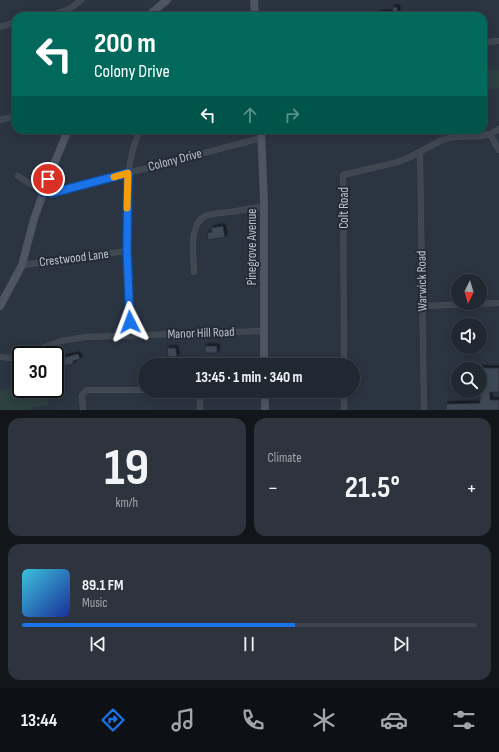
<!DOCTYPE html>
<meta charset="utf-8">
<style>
body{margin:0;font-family:"Sofia Sans Condensed",sans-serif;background:#2d343d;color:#f1f3f6;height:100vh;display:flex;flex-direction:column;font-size:15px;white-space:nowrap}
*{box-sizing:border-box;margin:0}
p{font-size:13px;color:#a2a6ab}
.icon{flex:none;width:22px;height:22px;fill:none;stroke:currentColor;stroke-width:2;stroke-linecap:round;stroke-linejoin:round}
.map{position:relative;height:410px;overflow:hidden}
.drawer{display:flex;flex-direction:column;gap:8px;padding:8px;background:#12161b;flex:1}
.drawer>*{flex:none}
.top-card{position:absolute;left:12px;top:12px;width:475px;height:122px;border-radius:12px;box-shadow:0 2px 10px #0003,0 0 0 1px #3d444d;background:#00695c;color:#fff;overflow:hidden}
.needle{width:26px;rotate:185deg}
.buttons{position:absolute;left:451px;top:274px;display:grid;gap:8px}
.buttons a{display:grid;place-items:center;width:36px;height:36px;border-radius:50%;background:#202831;box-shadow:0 2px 10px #0003,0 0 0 1px #3d444d;font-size:20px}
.speed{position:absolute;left:12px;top:346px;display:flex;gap:8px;font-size:20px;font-weight:700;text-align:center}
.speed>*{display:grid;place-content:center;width:52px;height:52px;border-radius:50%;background:#202831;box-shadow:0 2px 10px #0003,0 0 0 1px #3d444d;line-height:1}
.speed .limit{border:2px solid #111;border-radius:6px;background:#fff;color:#111}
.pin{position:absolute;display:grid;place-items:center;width:34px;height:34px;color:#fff;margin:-17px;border:2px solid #fff;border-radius:50%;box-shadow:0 1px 4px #0007}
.me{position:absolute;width:44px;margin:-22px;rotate:357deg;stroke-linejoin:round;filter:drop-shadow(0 0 3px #0008)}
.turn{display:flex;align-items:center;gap:14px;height:84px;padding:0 16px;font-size:18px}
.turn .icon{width:52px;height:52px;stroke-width:2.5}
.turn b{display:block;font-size:28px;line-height:34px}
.lanes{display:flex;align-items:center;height:38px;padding:0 16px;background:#0003;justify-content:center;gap:20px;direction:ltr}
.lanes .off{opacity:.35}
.big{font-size:30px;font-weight:700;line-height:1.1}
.drawer .widget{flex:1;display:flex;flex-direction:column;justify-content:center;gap:6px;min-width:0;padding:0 14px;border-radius:12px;background:#2d343d}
.drawer .dial{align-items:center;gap:0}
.dial b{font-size:52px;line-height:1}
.song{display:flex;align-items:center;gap:12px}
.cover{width:48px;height:48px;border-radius:6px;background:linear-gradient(135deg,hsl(190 70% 55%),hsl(230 70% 35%))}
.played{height:4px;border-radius:2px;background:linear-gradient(90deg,#1a73e8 60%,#3d444d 60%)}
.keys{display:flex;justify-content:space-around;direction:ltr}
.heat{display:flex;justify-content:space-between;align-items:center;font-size:22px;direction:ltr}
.drawer .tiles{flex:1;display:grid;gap:8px;grid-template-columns:1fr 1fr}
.widget:last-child{grid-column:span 2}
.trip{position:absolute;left:138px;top:358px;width:222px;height:40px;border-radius:20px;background:#202831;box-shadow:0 2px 10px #0003,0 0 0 1px #3d444d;font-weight:700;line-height:40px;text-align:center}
.menu{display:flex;height:64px;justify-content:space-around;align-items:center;background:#0d1014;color:#a2a6ab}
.menu .icon{width:28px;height:28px}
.menu .on{color:#1a73e8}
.menu b{font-size:18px;color:#f1f3f6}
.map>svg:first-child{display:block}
.green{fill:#2d4042}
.building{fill:#3e4956;stroke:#262e38;filter:url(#shadow)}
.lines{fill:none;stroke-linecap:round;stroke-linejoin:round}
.street-casing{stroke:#49505a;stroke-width:6}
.secondary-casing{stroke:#49505a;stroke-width:8}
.street{stroke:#3f4751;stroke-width:5}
.secondary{stroke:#4e5664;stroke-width:7}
.route-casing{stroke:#114b97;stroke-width:10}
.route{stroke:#1a73e8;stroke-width:7}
.slow{stroke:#f59e0b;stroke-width:7}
.labels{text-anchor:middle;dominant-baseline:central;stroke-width:4;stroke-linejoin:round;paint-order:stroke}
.street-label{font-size:13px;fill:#bcc2cb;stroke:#242c37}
</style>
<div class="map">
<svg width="499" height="410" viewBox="0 0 499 410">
<defs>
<filter id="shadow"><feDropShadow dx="2" dy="-2" stdDeviation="1" flood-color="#0009"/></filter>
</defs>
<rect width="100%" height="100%" fill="#2b3541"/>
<!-- green -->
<path class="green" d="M486,70H499V88L483,91Z
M21,385V389H44L49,405L33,407L30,410H0V391Z"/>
<!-- building -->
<path class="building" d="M392,7H397L398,16H377V13L393,12Z
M223,226L225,237L208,240L207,233L212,232L211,228Z
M205,346H217V353H205Z
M167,348H176L177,357H168Z
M77,354L79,355L80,359L73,361V364L64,366L62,358Z
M480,368H499V392H490V400H499V410H446V404L480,403Z"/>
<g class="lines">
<defs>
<path id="street" d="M45,16C59,14 71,10 81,0
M0,27L16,22
M483,42L499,41
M0,120L16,116
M452,130V137
M490,134L499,150
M420,152L424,410
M18,176L43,192L52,193L261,138
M22,265L127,251
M194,272C194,256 188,225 205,216C212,213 222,213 230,212C241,211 252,207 264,207
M423,306L499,303
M131,336C129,298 127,260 127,223C127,190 126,160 140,130
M22,355L61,341L86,337L263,331
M0,357L11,358L21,355
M344,365L343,175L398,162L408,158L440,141L452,137L481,136L490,134L499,129
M199,391H200V410
M344,391V410
M83,410L82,395L87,390H145"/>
<path id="secondary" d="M254,0L255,16
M148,16L167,0
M261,130L264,201V365
M0,306L22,265L34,219L48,179L68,130
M265,391V410"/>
</defs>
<!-- street casing -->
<use href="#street" class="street-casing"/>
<!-- secondary casing -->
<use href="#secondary" class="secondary-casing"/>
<!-- street -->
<use href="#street" class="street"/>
<!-- secondary -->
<use href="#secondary" class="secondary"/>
</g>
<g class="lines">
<defs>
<path id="route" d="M48,179L43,192L52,193L128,173L127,251L130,322"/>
</defs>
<!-- route casing -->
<use href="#route" class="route-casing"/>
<!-- route -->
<use href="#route" class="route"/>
<!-- slow -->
<path class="slow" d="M114,177L128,173L127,208"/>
</g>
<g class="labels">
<!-- street labels -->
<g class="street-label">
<text transform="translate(175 160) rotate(-15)">Colony Drive</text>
<text transform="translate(344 208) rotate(-90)">Colt Road</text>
<text transform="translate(252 247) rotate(-90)">Pinegrove Avenue</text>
<text transform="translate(74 258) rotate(-7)">Crestwood Lane</text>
<text transform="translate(422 281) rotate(-91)">Warwick Road</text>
<text transform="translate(201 333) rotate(-2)">Manor Hill Road</text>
</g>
</g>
</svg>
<div class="buttons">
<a><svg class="needle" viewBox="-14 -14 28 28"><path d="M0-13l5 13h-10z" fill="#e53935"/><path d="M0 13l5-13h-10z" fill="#a2a6ab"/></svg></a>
<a><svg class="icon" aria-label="sound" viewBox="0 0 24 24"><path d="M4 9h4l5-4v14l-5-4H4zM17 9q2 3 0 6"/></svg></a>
<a><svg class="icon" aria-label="search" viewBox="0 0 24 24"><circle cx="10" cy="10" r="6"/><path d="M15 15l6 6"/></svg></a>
</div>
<div class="speed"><div class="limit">30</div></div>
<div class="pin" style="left:48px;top:179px;background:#d93025"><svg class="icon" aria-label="arrive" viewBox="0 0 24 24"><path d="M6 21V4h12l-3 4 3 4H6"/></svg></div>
<svg class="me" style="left:130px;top:322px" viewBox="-20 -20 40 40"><path d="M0-17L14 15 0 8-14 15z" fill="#1a73e8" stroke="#fff" stroke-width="4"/></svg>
<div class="trip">13:45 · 1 min · 340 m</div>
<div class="top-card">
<div class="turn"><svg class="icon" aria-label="left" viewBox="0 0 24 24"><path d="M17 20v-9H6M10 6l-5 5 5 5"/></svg><div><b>200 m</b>Colony Drive</div></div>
<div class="lanes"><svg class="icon" aria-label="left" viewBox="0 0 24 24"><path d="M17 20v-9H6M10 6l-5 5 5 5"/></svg><svg class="icon off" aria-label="ahead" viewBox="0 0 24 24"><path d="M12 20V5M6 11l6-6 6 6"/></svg><svg class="icon off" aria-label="right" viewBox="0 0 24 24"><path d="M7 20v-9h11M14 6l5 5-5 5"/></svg></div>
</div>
</div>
<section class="drawer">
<div class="tiles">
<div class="widget dial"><b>19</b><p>km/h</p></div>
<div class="widget"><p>Climate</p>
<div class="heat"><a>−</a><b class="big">21.5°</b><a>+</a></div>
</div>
<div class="widget">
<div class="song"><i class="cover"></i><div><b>89.1 FM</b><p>Music</p></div></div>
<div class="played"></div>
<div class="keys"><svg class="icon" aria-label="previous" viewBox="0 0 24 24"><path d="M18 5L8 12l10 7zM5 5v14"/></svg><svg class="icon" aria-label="pause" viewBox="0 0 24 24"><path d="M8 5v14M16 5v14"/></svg><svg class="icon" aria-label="next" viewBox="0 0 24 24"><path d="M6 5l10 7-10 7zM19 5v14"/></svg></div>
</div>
</div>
</section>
<nav class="menu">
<b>13:44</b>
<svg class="icon on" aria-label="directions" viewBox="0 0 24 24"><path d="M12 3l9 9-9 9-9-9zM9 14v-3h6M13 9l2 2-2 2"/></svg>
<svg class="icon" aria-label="music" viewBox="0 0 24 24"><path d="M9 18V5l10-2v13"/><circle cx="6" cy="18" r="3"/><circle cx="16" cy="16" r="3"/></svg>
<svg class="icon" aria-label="phone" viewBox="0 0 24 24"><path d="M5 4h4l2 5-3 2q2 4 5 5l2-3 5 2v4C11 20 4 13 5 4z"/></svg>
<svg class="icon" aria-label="climate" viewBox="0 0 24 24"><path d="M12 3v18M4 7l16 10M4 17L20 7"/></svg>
<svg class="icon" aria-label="car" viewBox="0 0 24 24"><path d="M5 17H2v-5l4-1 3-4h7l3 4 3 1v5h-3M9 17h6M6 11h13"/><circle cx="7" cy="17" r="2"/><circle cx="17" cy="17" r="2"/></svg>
<svg class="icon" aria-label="filters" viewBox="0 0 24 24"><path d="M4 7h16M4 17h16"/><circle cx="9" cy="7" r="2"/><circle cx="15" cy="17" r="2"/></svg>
</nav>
